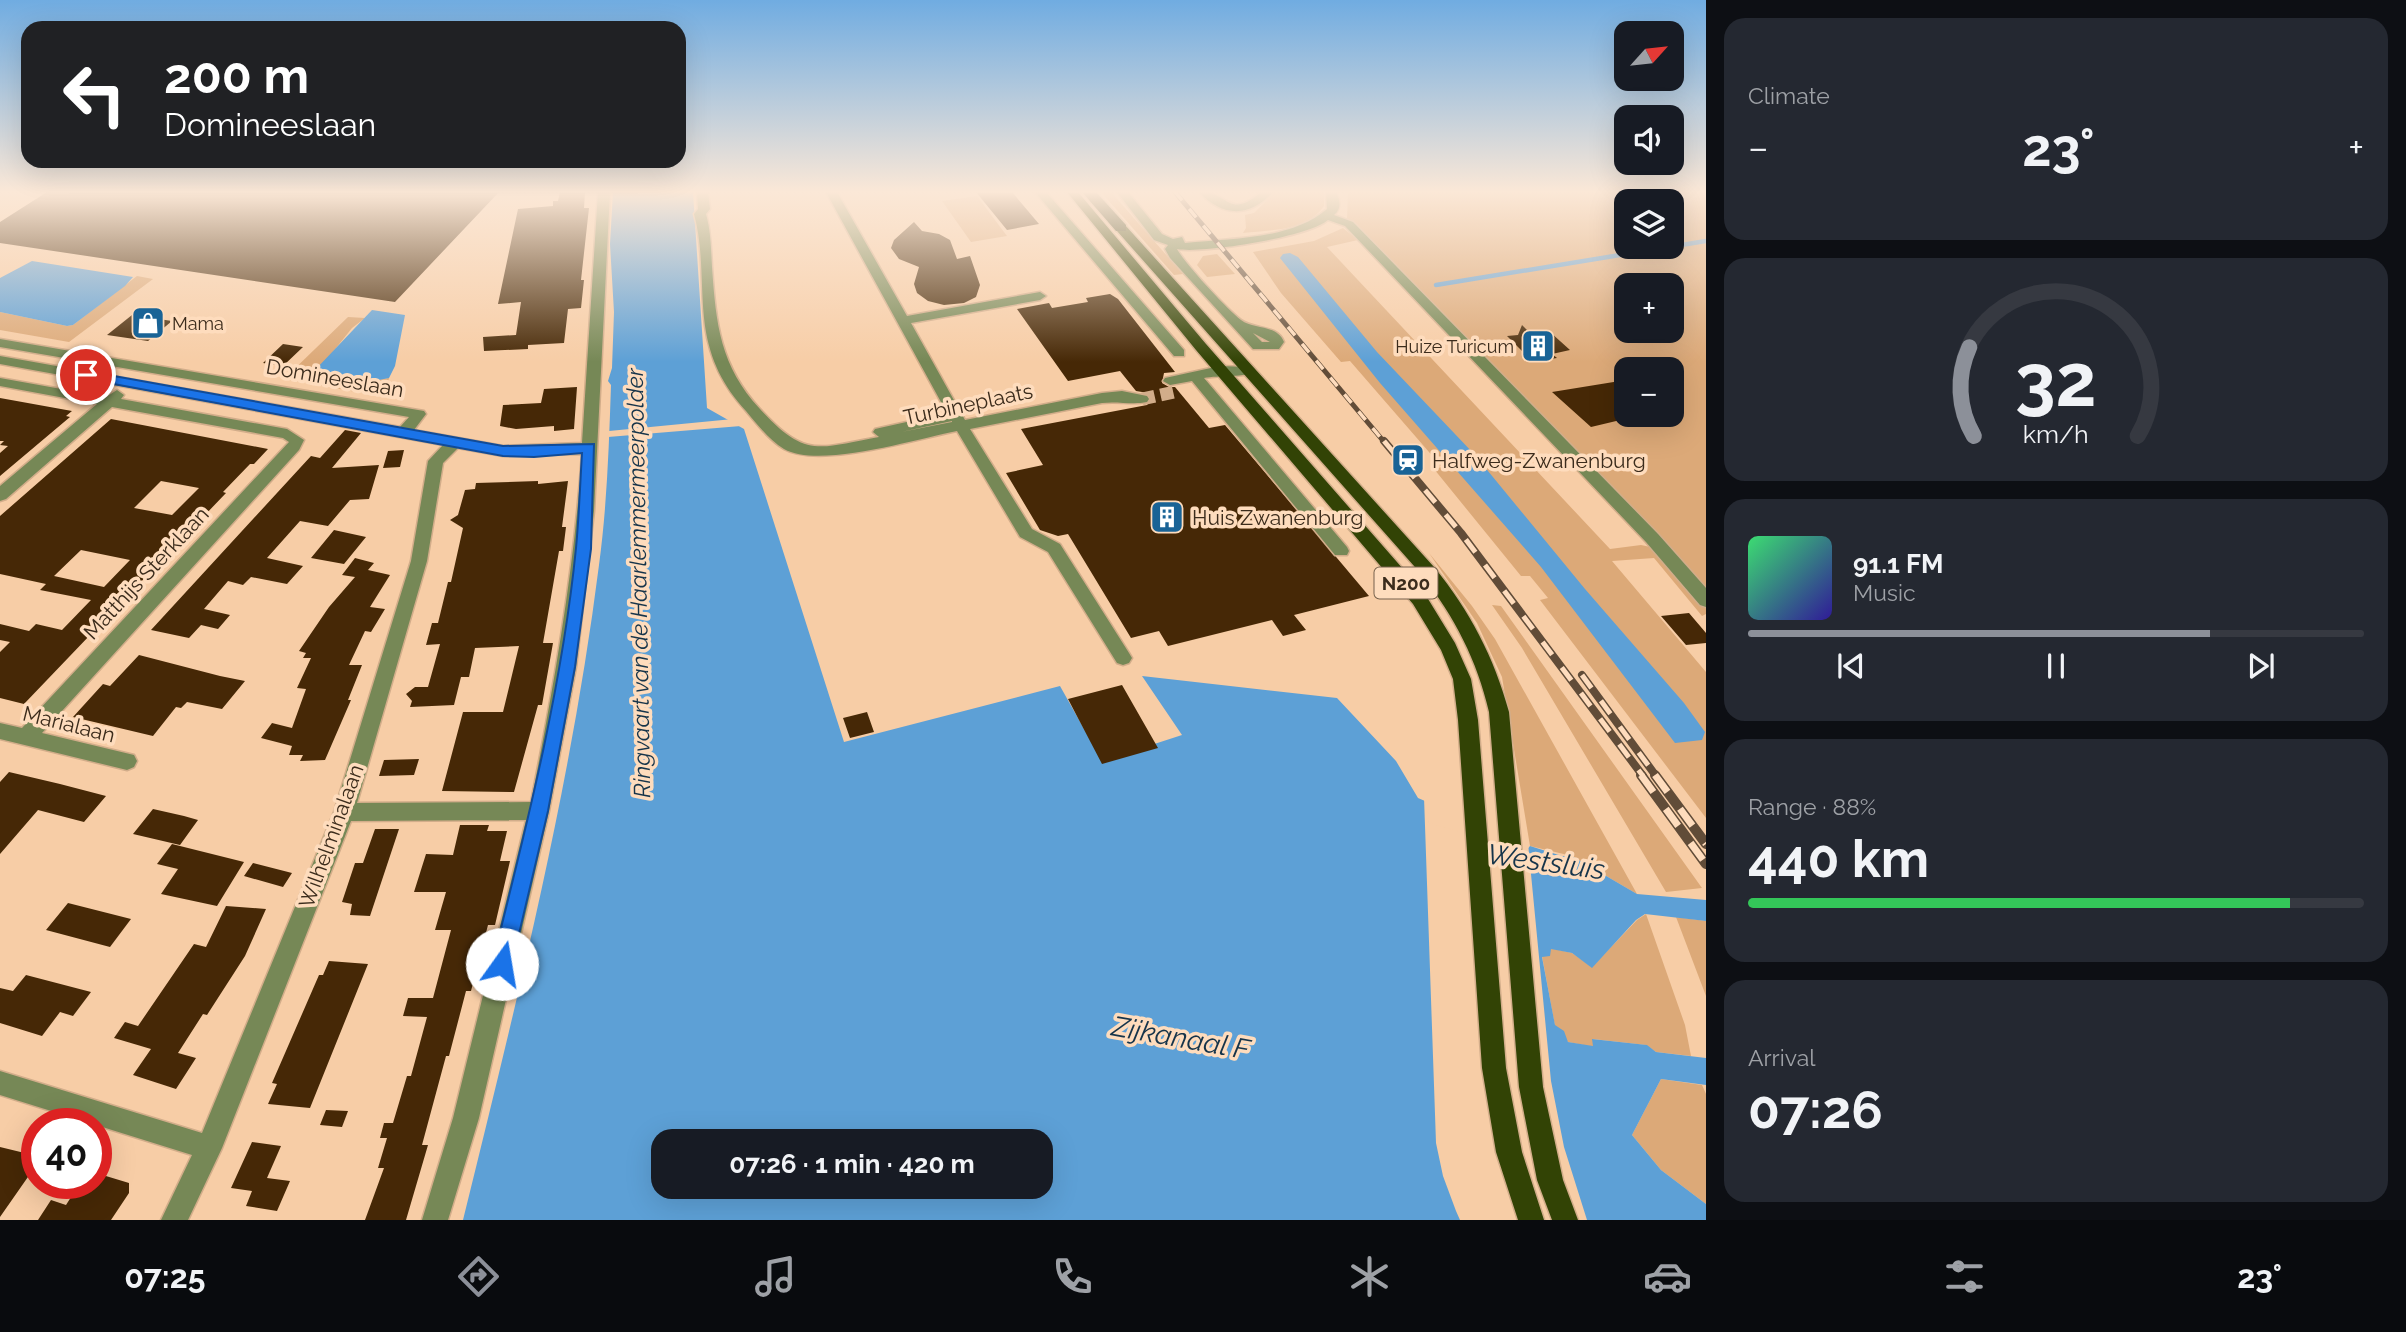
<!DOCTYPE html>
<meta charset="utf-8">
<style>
body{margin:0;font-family:Raleway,sans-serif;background:#242831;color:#f1f3f6;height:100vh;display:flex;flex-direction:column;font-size:26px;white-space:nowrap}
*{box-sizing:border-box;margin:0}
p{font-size:23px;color:#9ea1a6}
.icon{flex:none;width:38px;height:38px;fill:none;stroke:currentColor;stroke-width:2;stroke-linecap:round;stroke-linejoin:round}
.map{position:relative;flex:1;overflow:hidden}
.details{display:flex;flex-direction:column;gap:18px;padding:18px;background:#0d0f14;width:700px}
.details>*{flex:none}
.top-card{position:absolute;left:21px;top:21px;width:665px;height:147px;border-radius:21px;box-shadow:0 7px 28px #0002;background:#202124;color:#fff;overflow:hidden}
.needle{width:46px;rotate:63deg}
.tools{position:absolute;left:1614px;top:21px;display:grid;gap:14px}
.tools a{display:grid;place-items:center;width:70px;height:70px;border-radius:14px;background:#171b24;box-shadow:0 7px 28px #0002;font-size:35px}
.speed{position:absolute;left:21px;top:1108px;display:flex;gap:14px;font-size:35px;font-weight:700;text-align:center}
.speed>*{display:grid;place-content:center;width:91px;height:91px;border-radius:50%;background:#171b24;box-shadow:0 7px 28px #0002;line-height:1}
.speed .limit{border:10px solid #d22;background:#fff;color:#111}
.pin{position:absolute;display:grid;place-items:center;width:60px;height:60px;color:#fff;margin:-30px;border:4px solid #fff;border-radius:50%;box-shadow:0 2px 7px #0007}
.me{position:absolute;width:77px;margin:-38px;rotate:13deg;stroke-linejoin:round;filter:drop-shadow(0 0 5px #0008)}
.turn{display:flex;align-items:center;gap:24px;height:147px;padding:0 28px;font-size:32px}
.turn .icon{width:91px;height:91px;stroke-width:2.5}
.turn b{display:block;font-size:49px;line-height:60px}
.big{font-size:52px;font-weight:700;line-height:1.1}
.details .widget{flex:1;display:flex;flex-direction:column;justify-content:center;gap:10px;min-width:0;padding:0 24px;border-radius:21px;background:#242831}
.details .dial{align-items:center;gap:0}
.dial svg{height:182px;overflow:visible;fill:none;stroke:#363941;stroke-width:7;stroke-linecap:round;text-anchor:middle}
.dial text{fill:#f1f3f6;stroke:none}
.song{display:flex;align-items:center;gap:21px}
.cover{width:84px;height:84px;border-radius:10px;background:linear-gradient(135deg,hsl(140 70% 55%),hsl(250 70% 35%))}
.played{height:7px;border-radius:4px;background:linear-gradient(90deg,#8c9099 75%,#363941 75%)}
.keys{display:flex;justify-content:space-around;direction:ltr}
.heat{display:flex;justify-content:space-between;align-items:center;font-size:38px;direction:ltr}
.charge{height:10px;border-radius:5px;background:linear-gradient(90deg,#34c759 88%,#363941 0)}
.trip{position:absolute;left:651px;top:1129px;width:402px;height:70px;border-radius:21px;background:#171b24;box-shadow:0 7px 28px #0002;font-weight:700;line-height:70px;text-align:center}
.tab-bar{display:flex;height:112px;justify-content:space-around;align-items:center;background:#090b0e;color:#9ea1a6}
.tab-bar .icon{width:49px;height:49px}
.tab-bar .on{color:#8c9099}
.tab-bar b{font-size:32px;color:#f1f3f6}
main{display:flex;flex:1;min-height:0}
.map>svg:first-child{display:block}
.green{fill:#dca978;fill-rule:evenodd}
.water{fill:#5da0d6;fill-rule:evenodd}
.pier{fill:#f7cda6}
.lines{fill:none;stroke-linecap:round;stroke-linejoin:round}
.stream{stroke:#5da0d6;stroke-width:4.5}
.building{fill:#462806;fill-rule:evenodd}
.minor-tunnel{stroke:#d2ad8a;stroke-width:13;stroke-dasharray:13 6;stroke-linecap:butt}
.minor-casing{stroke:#d2ad8a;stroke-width:3}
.major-casing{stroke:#d2ad8a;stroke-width:3}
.highway-casing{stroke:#d2ad8a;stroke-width:3}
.minor{fill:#768856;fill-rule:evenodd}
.major{fill:#324305;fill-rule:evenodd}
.highway{fill:#1e2a00;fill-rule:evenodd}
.rail-far2-casing{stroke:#614c38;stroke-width:5}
.rail-far1-casing{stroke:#614c38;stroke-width:8}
.rail-casing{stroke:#614c38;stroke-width:10}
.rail-far2{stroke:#fedcbd;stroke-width:3.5;stroke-dasharray:11;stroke-linecap:butt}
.rail-far1{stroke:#fedcbd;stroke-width:5;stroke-dasharray:16;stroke-linecap:butt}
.rail{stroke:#fedcbd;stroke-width:7;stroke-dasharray:21;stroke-linecap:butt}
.route{fill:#1a73e8;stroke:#114b97;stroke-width:2}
.labels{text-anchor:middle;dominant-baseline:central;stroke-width:7;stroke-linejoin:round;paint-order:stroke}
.far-poi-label{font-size:18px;fill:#3c2c1c;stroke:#fedcbd;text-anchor:start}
.shield{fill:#fedcbd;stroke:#76614c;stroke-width:2}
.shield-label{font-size:19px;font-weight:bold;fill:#3c2c1c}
.street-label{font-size:21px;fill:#3c2c1c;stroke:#fedcbd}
.poi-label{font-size:21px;fill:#3c2c1c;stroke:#fedcbd;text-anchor:start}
.water-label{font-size:23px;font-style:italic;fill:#16344a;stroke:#fedcbd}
.near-water-label{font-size:28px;font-style:italic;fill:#16344a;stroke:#fedcbd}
</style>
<main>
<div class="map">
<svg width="1706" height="1220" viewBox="0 0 1706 1220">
<rect width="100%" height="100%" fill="#f7cda6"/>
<!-- green -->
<path class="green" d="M1101,192H1111L1183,274L1174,275Z
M1275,192H1324V206C1307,231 1271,230 1243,233L1246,228L1245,215L1254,213Z
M1348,192H1706V591L1360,228L1347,219ZM1626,201H1671V247H1626ZM1626,285H1671V331H1626ZM1626,369H1671V415H1626Z
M977,196L1007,236L971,242L942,201Z
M1343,228L1358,240L1327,247L1610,549L1641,545L1655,548L1706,607V614L1702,616L1654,558L1612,561L1706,672V818L1540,600L1548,598L1530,576H1521L1434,469L1442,467L1350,361L1341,362L1281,293L1253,252L1314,241Z
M1217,254L1235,274L1207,277L1197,265L1203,256Z
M137,276L153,279L69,342L0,330V312L67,326L73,325Z
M348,317L365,318L352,328L316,373L379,380L389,378L384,397L284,379Z
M1429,553L1472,606L1495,639L1637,894L1572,856L1530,846L1502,677L1477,623Z
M1492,605L1501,606L1702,888L1666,892L1522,648Z
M1646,914L1685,1025L1691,1056L1656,1052L1646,1045L1593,1039L1594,1047L1568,1042L1555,1026L1542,956H1550V948L1572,953L1592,967L1637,920Z
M1676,917L1706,921V996Z
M1661,1079L1702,1085L1706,1094V1204L1661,1170L1632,1135Z"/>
<!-- water -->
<path class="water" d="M613,192H693L707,408L744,429L844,742L1060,686L1102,761L1182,735L1142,676L1337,698L1396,761L1418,798L1425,801L1429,826L1525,852L1530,846L1562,856H1572L1637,894L1706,900V921L1645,914L1636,920L1592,968L1572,953L1551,949L1550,956L1542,957L1555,1025L1564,1031L1568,1042L1593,1046L1592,1039L1647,1045L1656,1052L1706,1058V1085L1661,1079L1632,1135L1661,1170L1706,1204V1220H463C516,1004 571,787 599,565C607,506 609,445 611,385L608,381L612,368L614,312L610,244ZM663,1141H1041V1186H663Z
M1290,253L1298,257L1377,352L1474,454L1585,589L1684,703L1705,732L1702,740L1675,743L1541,567L1380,383L1280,258L1283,254Z
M32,261L133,277L125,286L73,325L67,326L0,312V278Z
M372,310L405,315L395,366L389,378L379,380L316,373V369Z"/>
<!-- pier -->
<path class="pier" d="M733,419L741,426L608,437L609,431Z
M1424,797L1428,800L1429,823L1522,849L1528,843L1551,1081L1564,1147L1587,1220H1460L1456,1211L1443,1176L1436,1143Z"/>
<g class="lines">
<!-- stream -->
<path class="stream" d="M1436,285L1706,241"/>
</g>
<!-- building -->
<path class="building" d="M47,192H499L395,302L0,243V222Z
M560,192H585L584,208H589L581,280H584L581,308L568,309L564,343L528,345V349L484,351L483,337L516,335L521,302L498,304L518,209L553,206V201H558Z
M976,192H1012L1039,224L1007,230Z
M914,222L922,231L939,234L950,240L957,259L970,256L980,285L976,297L964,303L944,305L928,301L917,293L914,284L919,267L899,259L891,248L894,240Z
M1110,294L1118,299L1175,372L1164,373L1162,383L1169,387H1175L1209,428L1225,425L1369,596L1294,615L1306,630L1283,636L1272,620L1168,646L1159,631L1131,638L1068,534L1058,536L1040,530L1006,473L1043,465L1021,429L1147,405L1151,400L1148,393L1136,391L1120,371L1068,381L1017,309L1049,303L1052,308L1088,302L1086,298Z
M132,315L172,321L148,341L107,335Z
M1522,325L1530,333L1550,332L1570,350L1552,354L1557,358L1536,361L1528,357L1507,336L1518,335Z
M283,344L303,347L283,366L263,363Z
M1626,380V415L1633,417L1591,427L1552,392Z
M577,387L574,429L554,431V426L516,429L500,426L503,405L541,403L544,389Z
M0,398L72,411L66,416L70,417L0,476V453L8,446L0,445L4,441H0Z
M111,419L268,449L254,464H250L223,492L226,493L24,704L0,698V652L10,642L0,640V624L29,631L36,624L62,630L91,600L40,590L46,584L0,574V516ZM161,481L199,488L172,515L134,508ZM81,550L130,560L104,587L54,576Z
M345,430L361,433L332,468L379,465L369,499L350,500L328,526L300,521L267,558L303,566L287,584L251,577L243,585L228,581L204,609L230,615L218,629L201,625L189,638L151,630L311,456L320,458Z
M404,450L400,467L383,468L388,451Z
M538,481V484L568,481L562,527H566L563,551H559L543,643H553L542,705H538L514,792L442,791L463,712H503L519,646L475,648L469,677H461L454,705L410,707L412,701L406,694L415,687H428L440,644L426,645L432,623H438L448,582H451L463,528L450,520L458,515L465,490L475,489L476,483Z
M334,530L366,537L344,564L311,558Z
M355,558L374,563L368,570L390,575L370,607L385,609L371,632L365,631L349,665H362L348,700H351L325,760L300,761L303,755H289L292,746L261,738L272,723L292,728L306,689L297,688L311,658H303L306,653L299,651L329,607L355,577L342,575Z
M1689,613L1706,633V643L1686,645L1661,616Z
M139,655L220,676L245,681L222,709L187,702L181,708L176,707L153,736L73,717L103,684L110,686Z
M1122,685L1158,748L1102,764L1068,699Z
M867,712L874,732L850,738L843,718Z
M419,759L414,775L379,776L384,760Z
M9,772L60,784L106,796L84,822L38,810L0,854V782Z
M153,809L184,816L198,820L180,845L133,834Z
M460,825H489L487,831H507L500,861H510L495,925H488L471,991H466L449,1056H446L422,1145H428L406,1220H365L384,1168H378L387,1138H380L384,1123H393L407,1076H411L427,1017L403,1016L408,998H433L451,930H435L446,892H414L426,854L453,855Z
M375,829H399L370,916L350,915L352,904L342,902L355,863H363Z
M172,844L244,862L217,906L161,894L178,869L157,864Z
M253,863L292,873L283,887L244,876Z
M68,903L131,919L110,947L46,930Z
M226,906L266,909L245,956L207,1015L203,1014L178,1053L196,1058L176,1089L133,1075L151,1049L114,1038L125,1022L138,1026L194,944L206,947Z
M329,961L368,964L310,1108L268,1104L277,1084L272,1083L319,975H323Z
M26,975L91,992L73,1016L60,1012L42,1036L0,1023V988L13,991Z
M326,1110L348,1111L342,1127L320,1125Z
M252,1142L281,1146L267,1178L290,1181L277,1211L246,1206L252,1191L231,1188Z
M0,1147L37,1156V1164L0,1217Z
M96,1173L129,1183V1193L111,1220H38L51,1200L66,1205L80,1183H96Z"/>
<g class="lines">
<!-- minor-tunnel -->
<path class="minor-tunnel" d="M1142,399L1179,391"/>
<defs>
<path id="minor" d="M598,192H610L594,511L576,667L549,811L479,1118L448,1220H422L453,1118L526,820L351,821L222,1148L188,1220H161L192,1155L0,1095V1071L202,1133L334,812L411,561L428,461L443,445L0,364V356L400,427L409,417L0,347V339L424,411L426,414L414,430L503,446L582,443ZM458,448L503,456L582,454C574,571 554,686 531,802L357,803L427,561L443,463Z
M697,192H708L710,209L706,214C711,232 711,249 712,267C716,324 720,366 760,409C806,459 818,448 879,437L873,432L875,429L947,413L826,192H837L907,316L1040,292L1046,296L1040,300L911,323L965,420L1102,393L1122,391L1147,396L1149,399L1147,402C1133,405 1117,401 1102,403L970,429L1032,529L1060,544L1129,653L1132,658L1129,663L1123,665L1117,663L1048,552L1020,537L957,431C916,439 819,469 784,449C769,440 757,424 746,411C723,386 710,360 705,326C700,289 704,250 694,214L698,209ZM952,421V422L901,432Z
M1035,192H1046L1184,350V356H1174Z
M1117,192H1128L1162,234L1173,239L1182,237L1185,243C1231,238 1291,240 1327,209L1326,192H1336C1340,200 1342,208 1334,215L1353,222L1658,534L1706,588V607L1700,605L1646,542L1345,226L1328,220C1308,237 1203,254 1177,249C1186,265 1226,308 1241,320C1254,330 1277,324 1284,342L1279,349H1253L1170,258L1165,249L1168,245L1154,240ZM1253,333L1270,342H1262Z
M1199,192C1228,190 1228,221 1261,192H1273C1250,218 1222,217 1199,192Z
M1220,366L1248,367L1255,371C1247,378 1218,375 1204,378L1347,547L1349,551L1347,555H1335L1192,381L1170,385L1163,381L1165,378Z
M0,378L106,397L117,390L124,395L121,399L287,429L304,440L299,450L42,733L134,755L137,761L134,767L127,770L0,739V723L22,728L289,442L283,438L112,407L6,499L0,501V486L97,404L0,386Z"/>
<path id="major" d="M1067,192H1078L1206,344L1425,594L1455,643L1471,679L1478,720L1506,1068L1522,1152L1544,1220H1518L1496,1152L1482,1068L1458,720L1453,679L1441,650L1413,604L1196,350Z
M1117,225H1125L1434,567C1470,611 1494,657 1509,712L1543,1087L1563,1180L1578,1220H1552L1537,1180L1519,1087L1489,712C1477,660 1455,618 1422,575L1117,231Z"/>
<path id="highway" d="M1082,192H1096L1126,225V231H1116Z"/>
</defs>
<!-- minor casing -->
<use href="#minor" class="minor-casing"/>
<!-- major casing -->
<use href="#major" class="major-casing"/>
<!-- highway casing -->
<use href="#highway" class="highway-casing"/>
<!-- minor -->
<use href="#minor" class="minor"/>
<!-- major -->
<use href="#major" class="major"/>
<!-- highway -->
<use href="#highway" class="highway"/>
<defs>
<path id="rail-far2" d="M1175,192L1385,443"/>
<path id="rail-far1" d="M1384,441L1461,533L1643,776
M1582,675L1656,776"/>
<path id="rail" d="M1641,775L1706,864
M1655,775L1706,844"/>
</defs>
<!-- rail-far2 casing -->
<use href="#rail-far2" class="rail-far2-casing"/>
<!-- rail-far1 casing -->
<use href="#rail-far1" class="rail-far1-casing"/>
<!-- rail casing -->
<use href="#rail" class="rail-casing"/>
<!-- rail-far2 -->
<use href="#rail-far2" class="rail-far2"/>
<!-- rail-far1 -->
<use href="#rail-far1" class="rail-far1"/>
<!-- rail -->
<use href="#rail" class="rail"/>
</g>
<!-- sky -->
<linearGradient id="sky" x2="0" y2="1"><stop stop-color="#70ace1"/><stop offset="0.53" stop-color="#fbe8d7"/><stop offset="1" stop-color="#fbe8d7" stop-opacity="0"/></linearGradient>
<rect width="1706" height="362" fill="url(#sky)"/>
<!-- route -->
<path class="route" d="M86,371L503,446L594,444L591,549L575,667L548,811L510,972L502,975L495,972L492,964C526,828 562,689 576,548C579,517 580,485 582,453L534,457L503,456L81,378L79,375Z"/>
<!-- icons -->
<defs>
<symbol id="shop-square" viewBox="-11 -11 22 22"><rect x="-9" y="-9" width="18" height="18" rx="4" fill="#196396" stroke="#fedcbd"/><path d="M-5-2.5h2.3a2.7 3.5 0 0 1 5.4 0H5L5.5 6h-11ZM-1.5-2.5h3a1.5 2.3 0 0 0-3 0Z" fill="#fff"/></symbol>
<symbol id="building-square" viewBox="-11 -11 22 22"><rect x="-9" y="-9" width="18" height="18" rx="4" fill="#196396" stroke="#fedcbd"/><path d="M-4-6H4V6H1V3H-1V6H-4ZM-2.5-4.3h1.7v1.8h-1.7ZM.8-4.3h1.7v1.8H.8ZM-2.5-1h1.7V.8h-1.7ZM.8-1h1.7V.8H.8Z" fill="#fff"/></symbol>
<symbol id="station-square" viewBox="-11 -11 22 22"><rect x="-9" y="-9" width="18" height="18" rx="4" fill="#196396" stroke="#fedcbd"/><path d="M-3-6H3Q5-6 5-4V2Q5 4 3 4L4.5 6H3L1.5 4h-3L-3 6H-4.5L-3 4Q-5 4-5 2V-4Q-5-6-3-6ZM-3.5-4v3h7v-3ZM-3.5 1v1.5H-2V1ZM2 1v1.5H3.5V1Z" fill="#fff"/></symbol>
</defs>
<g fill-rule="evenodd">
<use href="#shop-square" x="129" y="304" width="38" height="38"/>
<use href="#building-square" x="1519" y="327" width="38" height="38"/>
<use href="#station-square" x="1389" y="441" width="38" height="38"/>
<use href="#building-square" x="1148" y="498" width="38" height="38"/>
</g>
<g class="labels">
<!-- far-poi labels -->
<g class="far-poi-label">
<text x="172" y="323">Mama</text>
<text x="1514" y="346" text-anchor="end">Huize Turicum</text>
</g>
<!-- shield labels -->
<rect class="shield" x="1374.5" y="567.5" width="63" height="31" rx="5"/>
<g class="shield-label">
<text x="1406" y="583">N200</text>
</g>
<!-- street labels -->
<g class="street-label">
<text transform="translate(335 378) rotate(10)">Domineeslaan</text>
<text transform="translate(968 404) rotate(-12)">Turbineplaats</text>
<text transform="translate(146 573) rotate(-47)">Matthijs Sterklaan</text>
<text transform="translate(69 724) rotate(14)">Marialaan</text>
<text transform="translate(331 836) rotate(-70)">Wilhelminalaan</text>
</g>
<!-- poi labels -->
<g class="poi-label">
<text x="1432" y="460">Halfweg-Zwanenburg</text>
<text x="1192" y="517">Huis Zwanenburg</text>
</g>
<!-- water labels -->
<g class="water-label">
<text transform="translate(638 583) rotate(-91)">Ringvaart van de Haarlemmermeerpolder</text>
</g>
<!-- near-water labels -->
<g class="near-water-label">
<text transform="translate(1546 862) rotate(8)">Westsluis</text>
<text transform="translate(1181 1038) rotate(10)">Zijkanaal F</text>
</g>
</g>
</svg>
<div class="tools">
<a><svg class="needle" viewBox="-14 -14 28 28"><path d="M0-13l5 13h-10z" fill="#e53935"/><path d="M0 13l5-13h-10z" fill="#9ea1a6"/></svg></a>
<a><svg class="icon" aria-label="sound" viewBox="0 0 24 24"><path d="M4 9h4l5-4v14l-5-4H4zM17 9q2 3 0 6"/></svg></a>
<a><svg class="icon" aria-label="layers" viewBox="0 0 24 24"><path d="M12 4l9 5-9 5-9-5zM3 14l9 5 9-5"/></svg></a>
<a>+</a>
<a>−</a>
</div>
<div class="speed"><div class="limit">40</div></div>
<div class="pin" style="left:86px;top:375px;background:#d93025"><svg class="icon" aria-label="arrive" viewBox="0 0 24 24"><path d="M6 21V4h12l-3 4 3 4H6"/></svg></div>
<svg class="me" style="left:502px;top:964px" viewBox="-20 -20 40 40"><circle r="19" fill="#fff"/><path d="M0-13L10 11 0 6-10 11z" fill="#1a73e8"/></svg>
<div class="trip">07:26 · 1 min · 420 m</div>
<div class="top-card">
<div class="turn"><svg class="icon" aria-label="left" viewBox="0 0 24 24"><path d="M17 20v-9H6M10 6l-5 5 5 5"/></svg><div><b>200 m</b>Domineeslaan</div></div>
</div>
</div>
<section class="details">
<div class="widget"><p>Climate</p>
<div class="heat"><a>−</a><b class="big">23°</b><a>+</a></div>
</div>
<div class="widget dial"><svg viewBox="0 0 100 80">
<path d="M14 69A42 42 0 1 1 86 69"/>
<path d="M14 69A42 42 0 0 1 12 30" stroke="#8c9099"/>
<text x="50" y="56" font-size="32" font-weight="700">32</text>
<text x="50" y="72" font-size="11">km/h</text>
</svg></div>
<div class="widget">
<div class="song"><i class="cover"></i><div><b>91.1 FM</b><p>Music</p></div></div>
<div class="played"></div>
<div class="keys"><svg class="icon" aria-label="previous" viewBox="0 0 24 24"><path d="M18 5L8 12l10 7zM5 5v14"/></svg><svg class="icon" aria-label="pause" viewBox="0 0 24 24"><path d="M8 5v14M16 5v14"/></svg><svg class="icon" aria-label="next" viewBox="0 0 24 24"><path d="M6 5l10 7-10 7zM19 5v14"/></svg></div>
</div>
<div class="widget"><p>Range · 88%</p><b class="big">440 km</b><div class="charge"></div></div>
<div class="widget"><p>Arrival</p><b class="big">07:26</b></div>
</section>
</main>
<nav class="tab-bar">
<b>07:25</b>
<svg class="icon on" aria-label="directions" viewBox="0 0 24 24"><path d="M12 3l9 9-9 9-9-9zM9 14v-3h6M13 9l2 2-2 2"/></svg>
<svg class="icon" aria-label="music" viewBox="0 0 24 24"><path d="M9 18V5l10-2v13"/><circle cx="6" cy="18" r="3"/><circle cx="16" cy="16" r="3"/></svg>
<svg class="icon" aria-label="phone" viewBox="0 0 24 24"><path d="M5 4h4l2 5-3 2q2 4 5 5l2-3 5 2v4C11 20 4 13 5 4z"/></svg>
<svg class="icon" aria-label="climate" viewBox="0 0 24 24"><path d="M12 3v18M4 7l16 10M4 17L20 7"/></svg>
<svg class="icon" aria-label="car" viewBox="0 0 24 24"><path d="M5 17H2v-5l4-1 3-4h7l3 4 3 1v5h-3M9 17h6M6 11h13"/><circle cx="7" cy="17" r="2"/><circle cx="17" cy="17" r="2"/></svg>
<svg class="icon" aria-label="filters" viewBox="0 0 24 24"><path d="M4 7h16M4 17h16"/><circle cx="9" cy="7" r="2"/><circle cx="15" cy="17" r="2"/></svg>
<b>23°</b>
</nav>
